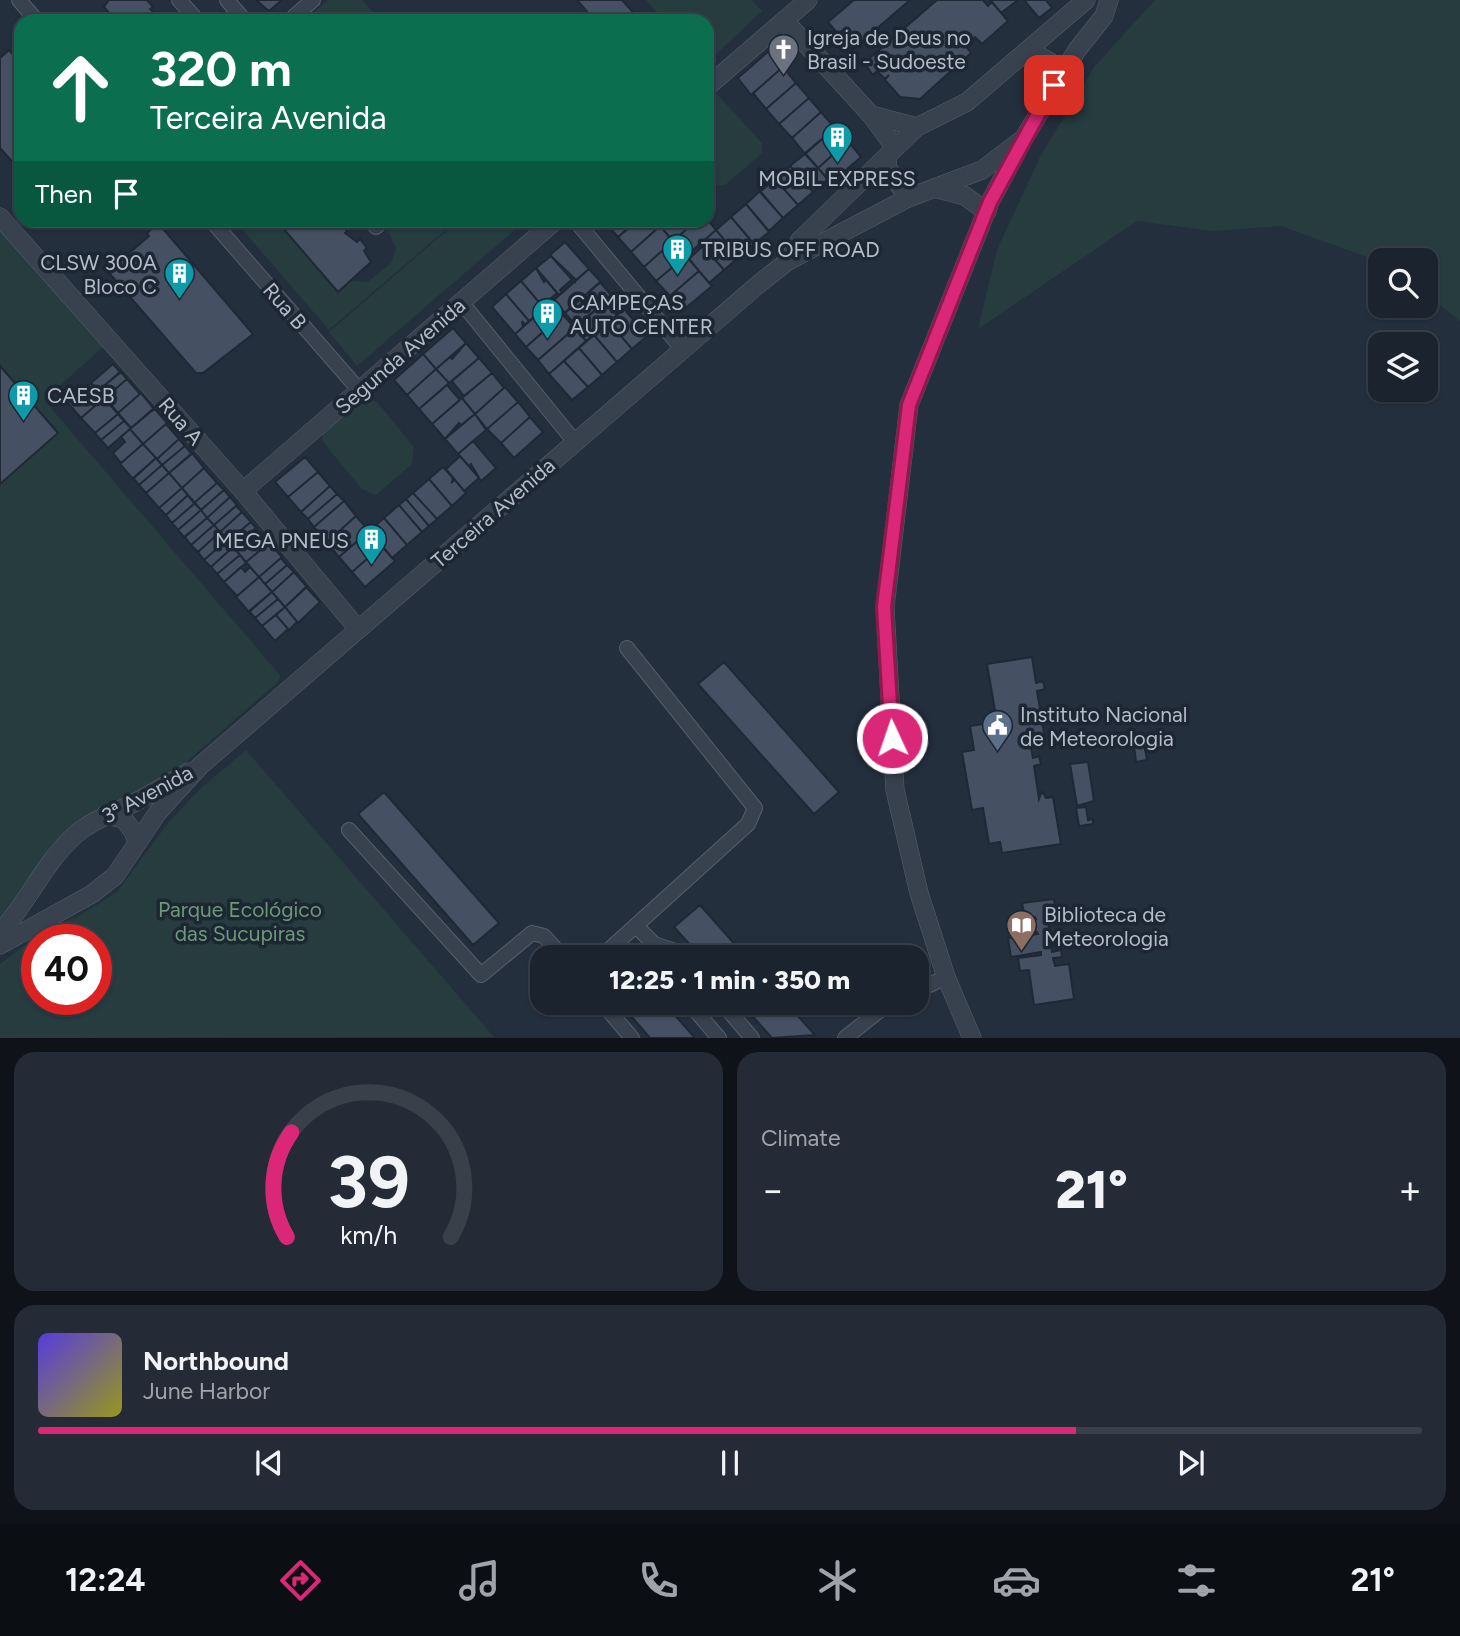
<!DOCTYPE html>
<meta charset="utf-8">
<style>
body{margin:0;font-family:Figtree,sans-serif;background:#242b36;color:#f1f3f6;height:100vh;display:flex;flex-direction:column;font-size:26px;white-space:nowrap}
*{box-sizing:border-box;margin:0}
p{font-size:23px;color:#a0a4aa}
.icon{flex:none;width:38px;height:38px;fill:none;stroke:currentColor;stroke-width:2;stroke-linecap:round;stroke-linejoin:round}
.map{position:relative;height:1038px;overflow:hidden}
.panel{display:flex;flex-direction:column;gap:14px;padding:14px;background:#0f1319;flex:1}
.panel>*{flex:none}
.guide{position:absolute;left:14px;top:14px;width:700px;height:214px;border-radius:21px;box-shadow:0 2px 5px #0004,0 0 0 2px #39404a;background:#0b6e4f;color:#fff;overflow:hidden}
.fabs{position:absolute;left:1368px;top:248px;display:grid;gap:14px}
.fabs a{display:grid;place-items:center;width:70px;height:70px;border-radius:14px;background:#1b232e;box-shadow:0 2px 5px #0004,0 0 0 2px #39404a;font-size:35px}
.speed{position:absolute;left:21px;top:924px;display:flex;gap:14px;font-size:35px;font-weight:700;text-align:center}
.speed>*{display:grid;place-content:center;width:91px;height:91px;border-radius:50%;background:#1b232e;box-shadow:0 2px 5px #0004,0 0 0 2px #39404a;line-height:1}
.speed .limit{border:10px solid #d22;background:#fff;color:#111}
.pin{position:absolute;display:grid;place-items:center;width:60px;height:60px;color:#fff;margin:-30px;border-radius:14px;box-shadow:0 4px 10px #0006}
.me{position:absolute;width:77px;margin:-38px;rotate:357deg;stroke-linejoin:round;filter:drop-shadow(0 0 5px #0008)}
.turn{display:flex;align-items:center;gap:24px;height:147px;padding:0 21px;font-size:32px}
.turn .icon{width:91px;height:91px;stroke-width:2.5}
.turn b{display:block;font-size:49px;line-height:60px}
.then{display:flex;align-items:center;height:66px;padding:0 21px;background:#0003;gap:14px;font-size:26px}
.big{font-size:52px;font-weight:800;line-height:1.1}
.panel .widget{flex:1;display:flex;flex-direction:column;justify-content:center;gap:10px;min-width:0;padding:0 24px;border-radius:21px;background:#242b36}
.panel .dial{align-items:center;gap:0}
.dial svg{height:182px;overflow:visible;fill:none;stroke:#39404a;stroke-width:7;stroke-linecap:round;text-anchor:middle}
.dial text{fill:#f1f3f6;stroke:none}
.song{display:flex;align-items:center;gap:21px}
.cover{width:84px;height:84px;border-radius:10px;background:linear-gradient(135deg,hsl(250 70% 55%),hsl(60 70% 35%))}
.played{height:7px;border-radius:4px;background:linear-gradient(90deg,#db2777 75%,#39404a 75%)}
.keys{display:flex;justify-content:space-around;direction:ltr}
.heat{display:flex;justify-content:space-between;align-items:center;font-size:38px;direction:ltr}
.panel .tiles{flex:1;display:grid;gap:14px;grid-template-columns:1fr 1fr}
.widget:last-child{grid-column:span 2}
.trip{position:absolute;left:530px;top:945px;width:399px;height:70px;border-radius:21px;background:#1b232e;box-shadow:0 2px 5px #0004,0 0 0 2px #39404a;font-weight:800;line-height:70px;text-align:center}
.tab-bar{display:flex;height:112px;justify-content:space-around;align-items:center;background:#0b0e12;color:#a0a4aa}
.tab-bar .icon{width:49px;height:49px}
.tab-bar .on{color:#db2777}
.tab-bar b{font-size:32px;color:#f1f3f6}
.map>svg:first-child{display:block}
.green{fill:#263c3f;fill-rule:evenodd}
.building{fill:#455162;stroke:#1f2835;stroke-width:2}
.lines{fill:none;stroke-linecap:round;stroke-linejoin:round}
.minor-casing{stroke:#565f6c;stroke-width:16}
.tertiary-casing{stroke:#565f6c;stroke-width:19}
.minor{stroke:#38414e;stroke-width:14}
.tertiary{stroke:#38414e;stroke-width:18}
.route-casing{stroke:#8e194d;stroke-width:18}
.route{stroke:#db2777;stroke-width:12}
.labels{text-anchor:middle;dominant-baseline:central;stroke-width:7;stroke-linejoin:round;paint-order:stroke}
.poi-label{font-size:21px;fill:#b4bcc9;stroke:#1d2633;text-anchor:start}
.street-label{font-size:21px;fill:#b4bcc9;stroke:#1d2633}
.park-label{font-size:21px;fill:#6b9a76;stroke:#1d2633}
</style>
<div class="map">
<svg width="1460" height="1038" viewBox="0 0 1460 1038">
<rect width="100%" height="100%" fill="#242f3e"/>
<!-- green -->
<path class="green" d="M328,0H362L381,21H304Z
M646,0H752L762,11L707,63V21H665Z
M1155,0H1460V321L1426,294V261L1381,262L1281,226L1213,231L1137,221L978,329L997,250L1040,157L1094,67Z
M711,94L718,95L762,143V153L725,185H717L707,173V97Z
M235,221H297L349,281L368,282L391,263L396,249L388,231L398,221H456L329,330Z
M458,221H525L357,366L329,332Z
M0,227L104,346L44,400L280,675L279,681L168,778L83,823L0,923Z
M363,396L377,402L414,447L412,464L376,495L362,489L323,442L322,433Z
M246,750L494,1037L0,1038V964L54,924L76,918L117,892L168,823L199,790ZM37,940H96V999H37Z"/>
<!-- building -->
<path class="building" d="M109,0H147L153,7L150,9L161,18L158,21H116L104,7Z
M256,0H282L269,11Z
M577,0H622L641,21H595Z
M854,0H910L852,50L843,39L849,34L844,29L838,34L828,22Z
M937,0H983L988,6L992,2L1008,21L982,44L975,37L971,40L965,45L971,53L920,99L900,97L885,80L889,75L885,79L877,71L873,75L864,63Z
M990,0H1018L1001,13Z
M1024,0H1046L1052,8L1039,18Z
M9,50L21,63V165L18,168L0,148V58Z
M770,50L784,66L751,95L738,78Z
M783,67L796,83L766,109L753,93Z
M796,83L809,98L779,124L766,109Z
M809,98L821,112L792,138L779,124Z
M821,112L835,128L805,154L792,138Z
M835,128L847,142L818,168L805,153Z
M848,141L861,157L831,183L818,168Z
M805,154L828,179L813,192L790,166Z
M790,166L813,192L798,205L775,179Z
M775,179L798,205L783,218L760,192Z
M760,191L783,218L769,231L746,204Z
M746,204L769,232L754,244L731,217Z
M731,217L754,244L739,257L716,230Z
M707,219L716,230L686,256L673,241L697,220Z
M276,220H343L340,223L347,231L345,233L357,242L360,239L367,248L364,251L371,262L338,292Z
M637,220H656L660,226L631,252L618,237Z
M637,220L632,225L629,223L631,226L618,237L605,222Z
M667,220H697L673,241L660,226Z
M158,223L253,334L203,373H196L110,274L112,268L149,236L147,233Z
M660,226L673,241L644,267L631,252Z
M716,230L739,257L724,270L701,243Z
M673,241L686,256L656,281L644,267Z
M565,242L589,269L576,280L550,255Z
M703,246L724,270L709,283L689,259Z
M551,256L574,282L570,281L560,290L562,292L559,295L536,268Z
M686,256L699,271L670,296L656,281Z
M536,268L544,282L546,280L557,293L542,306L521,281Z
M589,269L601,282L581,299L580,297L565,313L554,300Z
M699,271L712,286L682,311L670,296Z
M521,281L544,308L533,314L535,316L529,321L506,294Z
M600,282L612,296L576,326L565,313Z
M506,294L529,321L525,325L522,321L523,327L515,334L492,307Z
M605,302L617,315L586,341L575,328Z
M550,303L563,314L526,347L515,334Z
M624,309L647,336L632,349L609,322Z
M563,315L575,328L538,360L526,347Z
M609,322L632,349L617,362L594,335Z
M453,328L466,343L436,369L423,354Z
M575,328L586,341L549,374L538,360Z
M594,335L617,362L602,375L579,348Z
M466,343L479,358L449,383L436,369L450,357L452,359Z
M579,348L602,375L588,387L564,361Z
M423,354L436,369L407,395L394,380Z
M479,358L492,373L464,396L452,381Z
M564,361L588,387L572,400L549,374Z
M113,364L120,372L98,391L91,383Z
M0,366L58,433L0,484Z
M436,369L449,383L419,409L407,395Z
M121,372L127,379L105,398L98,391Z
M492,373L504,388L475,414L462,398Z
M127,379L140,394L118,413L105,398Z
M91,383L104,398L81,418L68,403Z
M447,385L460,400L432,424L419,409Z
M505,387L518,402L487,429L475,414Z
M141,393L154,409L131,428L118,413Z
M104,398L118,414L95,433L81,418Z
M462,398L475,414L461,425L459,423L445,439L432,424Z
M518,402L530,417L501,443L487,429Z
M154,408L167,423L143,444L130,429Z
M118,414L124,421L101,440L95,433Z
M475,414L486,430L458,454L445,439Z
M530,417L543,432L514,458L501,443Z
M124,421L131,428L108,448L101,440Z
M166,424L179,439L157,459L143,444Z
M130,429L143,444L121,463L113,453L125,442L121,437Z
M179,439L185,446L162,465L157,459Z
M473,441L496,468L481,481L471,464L469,466L458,454Z
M143,444L156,458L133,479L120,464Z
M185,446L192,454L169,473L162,465Z
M192,453L204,468L182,488L169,473Z
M460,456L479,478L464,491L446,469Z
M305,457L318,472L288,497L275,482Z
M156,458L162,465L139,485L133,478Z
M162,465L169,473L146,493L139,485Z
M443,467L453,478L452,482L455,480L466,493L452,506L429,479Z
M204,468L217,483L194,503L182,488Z
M318,472L330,486L301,512L288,497Z
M169,473L182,488L159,508L146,493Z
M429,479L452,506L437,519L413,493Z
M217,483L224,490L201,510L194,503Z
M330,486L337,494L308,519L301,512Z
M182,488L188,495L166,515L159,508Z
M224,490L230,497L207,518L201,510Z
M413,493L437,519L429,526L406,499Z
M337,494L344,501L314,527L308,519Z
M188,495L195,503L172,523L166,515Z
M230,497L237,505L214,525L207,518Z
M406,499L429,526L422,532L399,505Z
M344,501L356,516L327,542L314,527Z
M195,503L201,510L178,530L172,523Z
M399,505L422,532L407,545L384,518Z
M236,506L242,512L220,532L214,525Z
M201,510L207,518L184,537L178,530Z
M242,512L251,522L228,541L220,532Z
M356,516L369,531L339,557L327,542Z
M207,518L214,525L191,545L185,537Z
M384,518L407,545L392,558L369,531Z
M251,522L256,528L233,547L228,541Z
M214,525L220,532L198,552L191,545Z
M369,531L382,546L352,572L339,557Z
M220,532L227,540L204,560L198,552Z
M262,535L269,543L246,562L233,547L246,537L252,544Z
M227,540L233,547L211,567L204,560Z
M269,543L282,557L259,577L246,562Z
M382,546L395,561L365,587L352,572Z
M233,547L240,555L217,574L211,567Z
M240,555L246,563L224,582L217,574Z
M281,558L287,565L265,584L259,577Z
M287,565L294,572L272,592L265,584Z
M241,567L245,572L250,567L259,577L237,596L224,582Z
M294,572L307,587L285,607L272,592Z
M259,577L272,592L249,612L236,597Z
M306,587L320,602L298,623L285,607Z
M272,592L278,599L255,618L249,611Z
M278,599L285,607L262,626L255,618Z
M285,607L297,622L289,630L276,615Z
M276,615L288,629L275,641L262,626Z
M1032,657L1036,683L1043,681L1045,689L1037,691L1045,739L1030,742L1033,758L1039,756L1041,764L1034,766L1039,799L1042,791L1046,798L1053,797L1061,844L1002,853L1000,842L989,844L983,808L972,810L962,752L974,750L970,726L997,722L987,664Z
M724,662L839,792L814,814L698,684Z
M1144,743L1147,760L1136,762L1134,745Z
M1088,762L1094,801L1077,806L1070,764Z
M384,792L499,923L473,945L358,814Z
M1086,807L1088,820L1093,819V824L1079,826L1076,808Z
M1054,899L1056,916L1048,921L1052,952L1061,950L1062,957L1053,958L1055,966L1069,964L1074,999L1034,1005L1029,970L1020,971L1018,958L1041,955V952L1011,957L1008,938L1038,934L1037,932L1015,935L1013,923L1036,919L1035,917L1025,918L1022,903Z
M700,905L746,957H701L674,927Z
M620,1003H664L695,1038H650Z
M741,1003H786L815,1035L772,1038Z"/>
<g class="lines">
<defs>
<path id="minor" d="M19,0L37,21
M179,0L198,21
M227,0L245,21
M289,21L313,0
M211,220L360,391
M370,220L376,227L383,220
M575,220L683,350
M462,303L575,442
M349,830L481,975L532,933L544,936L563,957
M636,926L654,944L658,957
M654,944L678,952L683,957
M601,957L748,824L755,808L627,648
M917,991L946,977
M602,1003L632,1038
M689,1003L719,1038
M722,1003L752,1038
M845,1038L889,1003"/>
<path id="tertiary" d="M784,20L871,115L895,148
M1029,50L1050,62L1054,85
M707,87L808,0
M871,115L917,127
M887,158L888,169L908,198
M934,188L965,196L987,212
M0,217L243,491L358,629
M788,261L800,240L917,127L967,102L1086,0
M243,491L556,220
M105,815L124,819L134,833L137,843
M0,933C28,902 44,863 75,835C92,820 112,814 132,804C151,794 169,783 188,772
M0,945L92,894L115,876L158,812L200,766L760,283L788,261L908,198L982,170L1024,138L1077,50L1104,16L1109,0
M972,1038L946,977L919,893L895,790L885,607L909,405L990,202L1021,144"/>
</defs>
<!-- minor casing -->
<use href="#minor" class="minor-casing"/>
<!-- tertiary casing -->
<use href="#tertiary" class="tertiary-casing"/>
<!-- minor -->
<use href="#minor" class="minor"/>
<!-- tertiary -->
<use href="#tertiary" class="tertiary"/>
</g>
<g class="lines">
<defs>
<path id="route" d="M892,738L884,607L909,405L990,202L1054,85"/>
</defs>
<!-- route casing -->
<use href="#route" class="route-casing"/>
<!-- route -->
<use href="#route" class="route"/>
</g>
<!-- icons -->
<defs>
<symbol id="church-pin" viewBox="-11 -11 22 30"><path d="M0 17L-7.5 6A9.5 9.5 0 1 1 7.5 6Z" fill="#6b7280" stroke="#1d2633"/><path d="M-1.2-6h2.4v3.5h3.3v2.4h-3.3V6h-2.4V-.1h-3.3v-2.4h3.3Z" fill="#fff"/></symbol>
<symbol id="building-pin" viewBox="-11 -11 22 30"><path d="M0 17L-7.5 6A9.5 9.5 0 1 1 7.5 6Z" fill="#0f9aa8" stroke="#1d2633"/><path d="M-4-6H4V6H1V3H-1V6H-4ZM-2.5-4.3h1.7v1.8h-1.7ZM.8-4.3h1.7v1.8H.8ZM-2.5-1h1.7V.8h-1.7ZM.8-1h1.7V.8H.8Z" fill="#fff"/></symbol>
<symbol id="civic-pin" viewBox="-11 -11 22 30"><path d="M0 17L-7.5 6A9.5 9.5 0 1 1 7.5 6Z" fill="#5c6f8a" stroke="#1d2633"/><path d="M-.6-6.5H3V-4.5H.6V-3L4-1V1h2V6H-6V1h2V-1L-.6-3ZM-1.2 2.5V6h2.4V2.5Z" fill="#fff"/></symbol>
<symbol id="library-pin" viewBox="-11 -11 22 30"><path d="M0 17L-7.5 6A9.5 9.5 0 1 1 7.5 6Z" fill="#8d6e63" stroke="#1d2633"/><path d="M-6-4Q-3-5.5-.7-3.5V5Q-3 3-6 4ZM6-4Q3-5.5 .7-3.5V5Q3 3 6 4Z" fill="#fff"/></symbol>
</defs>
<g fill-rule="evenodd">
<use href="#church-pin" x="766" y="32" width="35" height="47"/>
<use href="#building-pin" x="820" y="120" width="35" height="47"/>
<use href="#building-pin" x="660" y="232" width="35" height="47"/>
<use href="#building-pin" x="162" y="256" width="35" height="47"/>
<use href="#building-pin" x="530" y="296" width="35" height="47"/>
<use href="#building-pin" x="6" y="378" width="35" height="47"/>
<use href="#building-pin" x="354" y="522" width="35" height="47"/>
<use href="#civic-pin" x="980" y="708" width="35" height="47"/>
<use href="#library-pin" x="1004" y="908" width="35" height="47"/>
</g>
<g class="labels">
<!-- poi labels -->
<g class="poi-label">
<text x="807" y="37">Igreja de Deus no<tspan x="807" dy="24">Brasil - Sudoeste</tspan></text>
<text x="837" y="178" text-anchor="middle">MOBIL EXPRESS</text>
<text x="701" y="249">TRIBUS OFF ROAD</text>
<text x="157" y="262" text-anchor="end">CLSW 300A<tspan x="157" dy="24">Bloco C</tspan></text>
<text x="570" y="302">CAMPEÇAS<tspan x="570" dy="24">AUTO CENTER</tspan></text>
<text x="47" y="395">CAESB</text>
<text x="349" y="540" text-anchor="end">MEGA PNEUS</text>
<text x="1020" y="714">Instituto Nacional<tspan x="1020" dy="24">de Meteorologia</tspan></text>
<text x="1044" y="914">Biblioteca de<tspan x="1044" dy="24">Meteorologia</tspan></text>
</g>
<!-- street labels -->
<g class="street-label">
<text transform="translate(285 306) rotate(49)">Rua B</text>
<text transform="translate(400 356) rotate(-41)">Segunda Avenida</text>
<text transform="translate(181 421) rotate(49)">Rua A</text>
<text transform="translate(493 513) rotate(-41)">Terceira Avenida</text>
<text transform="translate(147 794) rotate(-28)">3ª Avenida</text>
</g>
<!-- park labels -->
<g class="park-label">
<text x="240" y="909">Parque Ecológico<tspan x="240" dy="24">das Sucupiras</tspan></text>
</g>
</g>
</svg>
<div class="fabs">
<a><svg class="icon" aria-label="search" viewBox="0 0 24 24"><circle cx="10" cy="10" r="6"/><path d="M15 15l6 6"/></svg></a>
<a><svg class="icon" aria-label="layers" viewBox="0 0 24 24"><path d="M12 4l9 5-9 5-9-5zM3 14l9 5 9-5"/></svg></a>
</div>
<div class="speed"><div class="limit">40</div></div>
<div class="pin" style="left:1054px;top:85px;background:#d93025"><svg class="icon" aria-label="arrive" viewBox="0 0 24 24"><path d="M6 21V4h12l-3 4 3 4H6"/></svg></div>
<svg class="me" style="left:892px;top:738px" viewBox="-20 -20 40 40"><circle r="17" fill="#db2777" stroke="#fff" stroke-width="3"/><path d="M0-11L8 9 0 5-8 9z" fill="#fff"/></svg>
<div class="trip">12:25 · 1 min · 350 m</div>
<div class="guide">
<div class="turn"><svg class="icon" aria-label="ahead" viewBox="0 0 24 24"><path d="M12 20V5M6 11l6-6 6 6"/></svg><div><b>320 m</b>Terceira Avenida</div></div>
<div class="then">Then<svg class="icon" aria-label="arrive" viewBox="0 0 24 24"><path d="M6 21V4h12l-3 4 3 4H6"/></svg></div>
</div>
</div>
<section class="panel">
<div class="tiles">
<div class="widget dial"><svg viewBox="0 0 100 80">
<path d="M14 69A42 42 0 1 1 86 69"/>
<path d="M14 69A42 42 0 0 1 16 23" stroke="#db2777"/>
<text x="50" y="56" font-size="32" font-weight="700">39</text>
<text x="50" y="72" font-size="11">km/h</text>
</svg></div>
<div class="widget"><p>Climate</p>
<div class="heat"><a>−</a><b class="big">21°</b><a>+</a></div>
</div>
<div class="widget">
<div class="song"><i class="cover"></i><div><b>Northbound</b><p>June Harbor</p></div></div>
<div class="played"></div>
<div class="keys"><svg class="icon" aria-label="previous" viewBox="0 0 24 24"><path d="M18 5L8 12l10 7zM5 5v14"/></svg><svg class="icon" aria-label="pause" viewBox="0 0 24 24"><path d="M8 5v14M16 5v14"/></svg><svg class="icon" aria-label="next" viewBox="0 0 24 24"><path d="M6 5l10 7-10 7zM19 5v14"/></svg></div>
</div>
</div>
</section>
<nav class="tab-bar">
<b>12:24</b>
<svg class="icon on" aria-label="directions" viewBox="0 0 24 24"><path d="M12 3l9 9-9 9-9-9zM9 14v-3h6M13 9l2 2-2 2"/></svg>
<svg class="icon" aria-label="music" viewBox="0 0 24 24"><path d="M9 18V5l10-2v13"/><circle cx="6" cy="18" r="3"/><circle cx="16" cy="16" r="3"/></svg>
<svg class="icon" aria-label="phone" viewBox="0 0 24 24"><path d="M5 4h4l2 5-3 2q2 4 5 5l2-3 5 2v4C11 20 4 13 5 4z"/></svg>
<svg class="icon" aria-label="climate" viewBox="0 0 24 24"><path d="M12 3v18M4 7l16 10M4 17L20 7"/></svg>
<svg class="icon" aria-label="car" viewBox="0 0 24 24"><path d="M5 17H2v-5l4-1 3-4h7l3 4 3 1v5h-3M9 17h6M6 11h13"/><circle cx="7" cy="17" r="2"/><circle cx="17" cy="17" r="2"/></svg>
<svg class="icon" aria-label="filters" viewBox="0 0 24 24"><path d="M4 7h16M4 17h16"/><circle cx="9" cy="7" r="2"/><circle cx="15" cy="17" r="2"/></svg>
<b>21°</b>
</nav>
